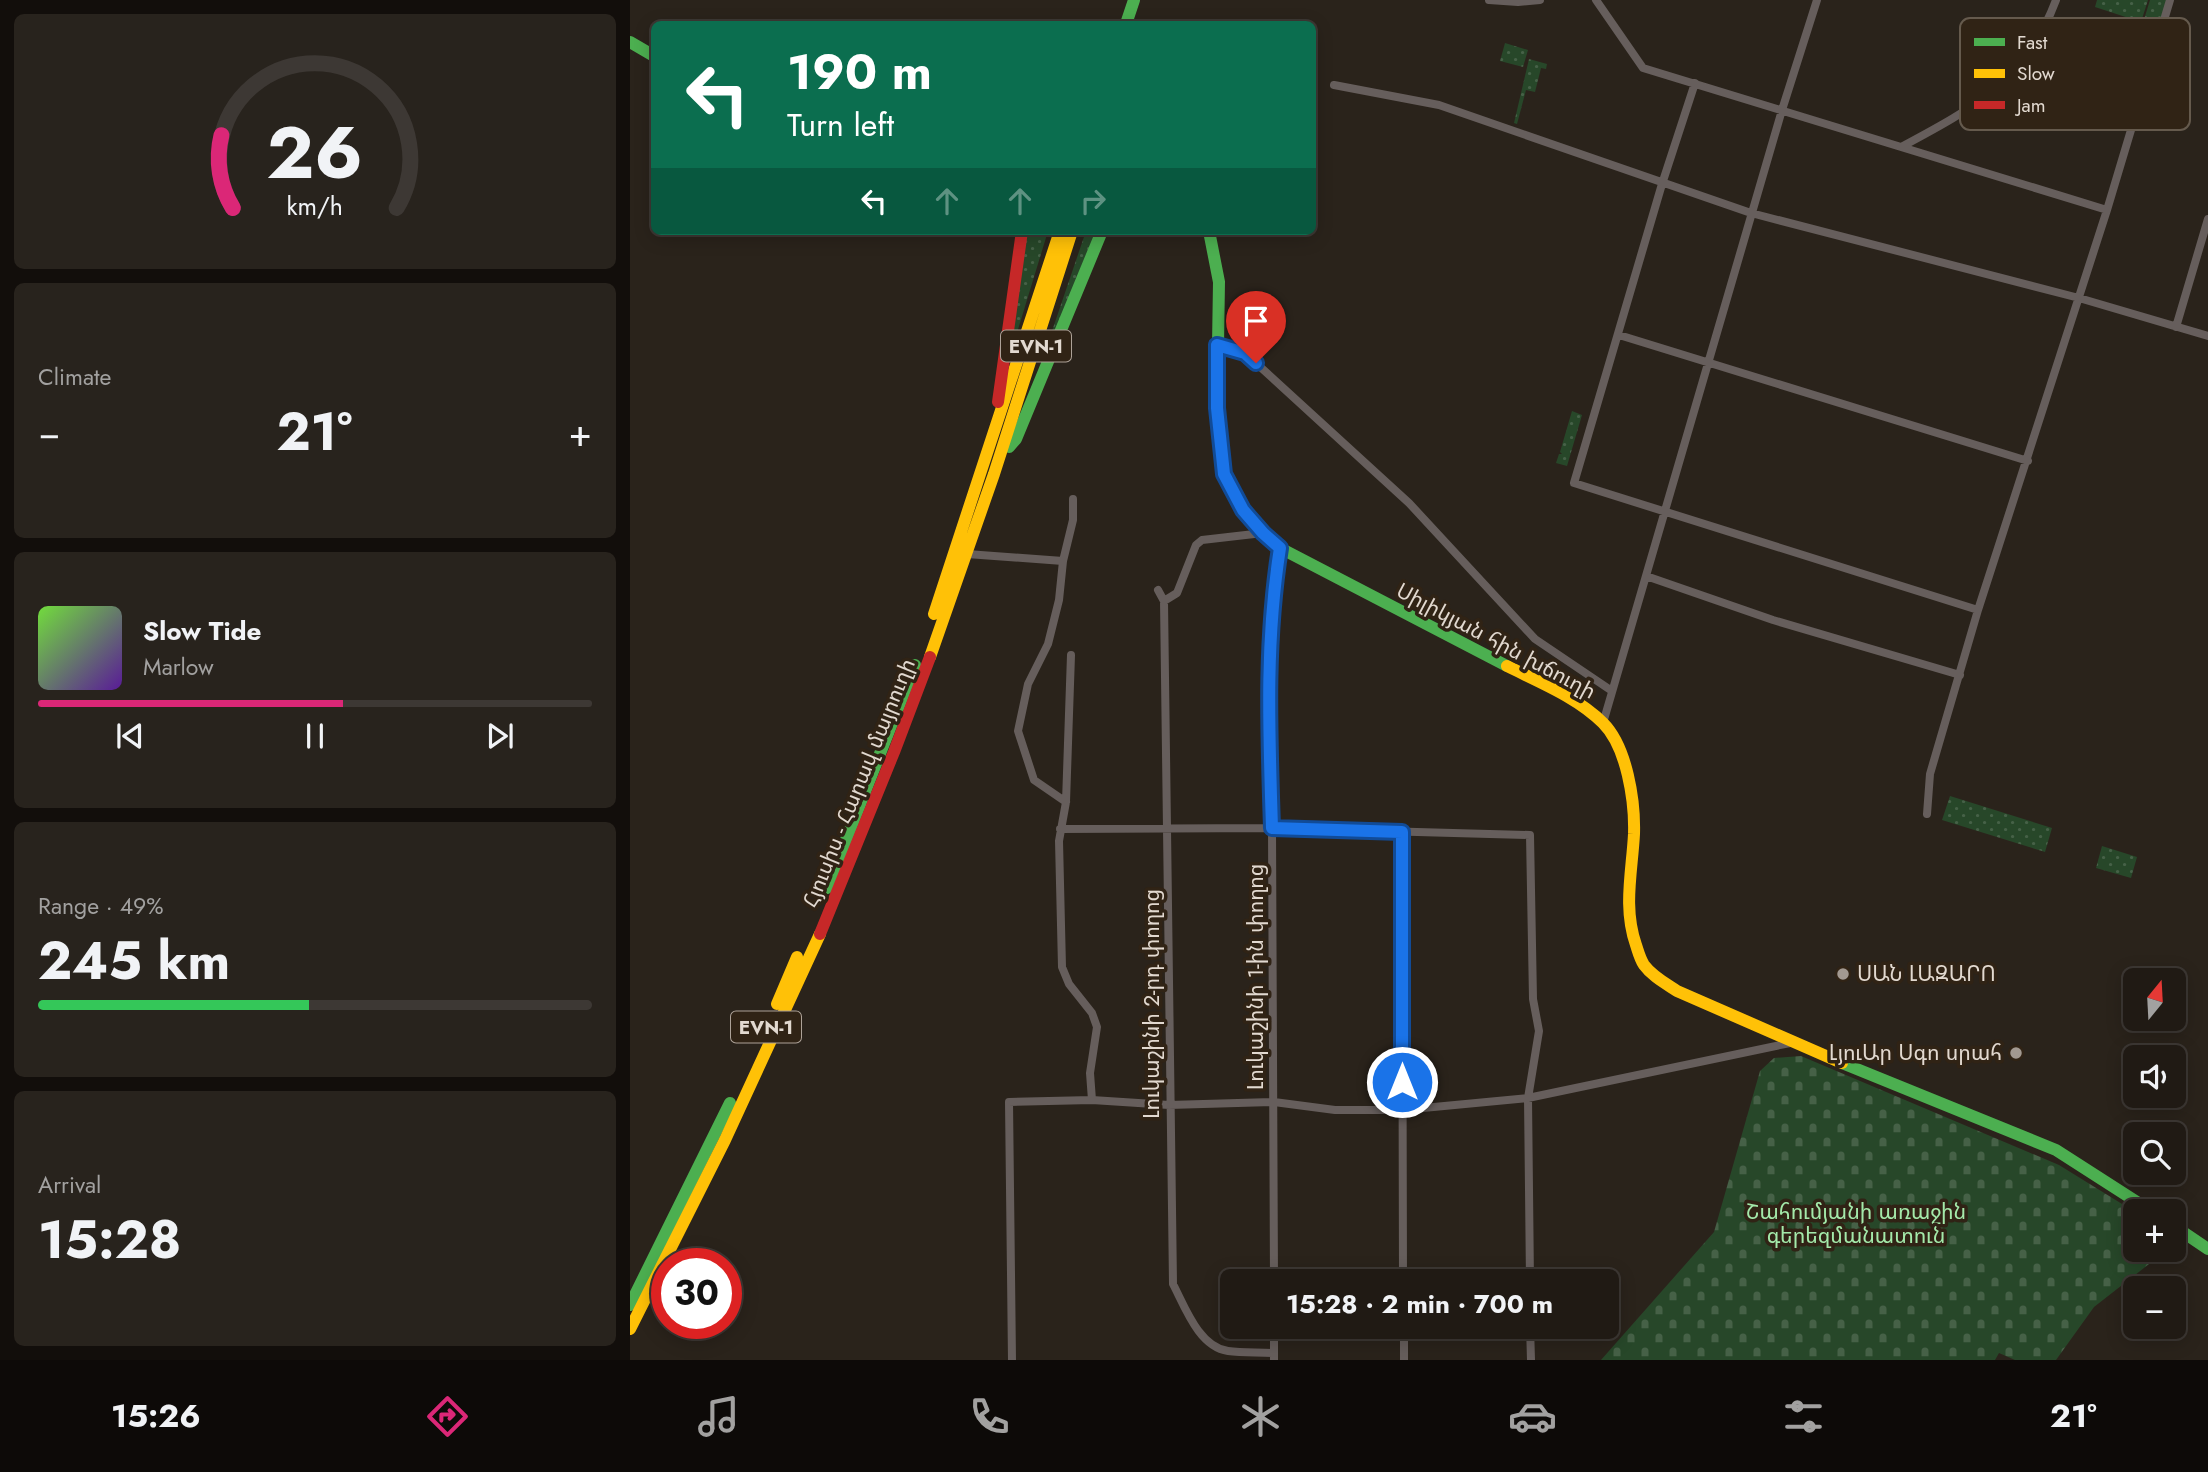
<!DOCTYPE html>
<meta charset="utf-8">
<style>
body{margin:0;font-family:Jost,"Noto Sans Armenian",sans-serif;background:#28231d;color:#f1f3f6;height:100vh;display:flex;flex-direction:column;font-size:26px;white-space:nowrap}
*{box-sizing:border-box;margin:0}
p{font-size:23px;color:#a2a1a0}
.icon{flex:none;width:38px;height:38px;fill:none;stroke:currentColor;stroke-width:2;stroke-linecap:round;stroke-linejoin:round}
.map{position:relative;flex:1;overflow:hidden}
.sheet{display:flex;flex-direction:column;gap:14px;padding:14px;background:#120e0b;width:630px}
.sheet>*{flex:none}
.hud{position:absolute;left:21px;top:21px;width:665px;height:214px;border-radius:10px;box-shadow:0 4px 18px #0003,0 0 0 2px #3d3834;background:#0b6e4f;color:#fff;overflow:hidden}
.needle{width:46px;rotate:18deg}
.controls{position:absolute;left:1493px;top:968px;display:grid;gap:14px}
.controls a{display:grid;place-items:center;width:63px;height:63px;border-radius:10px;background:#201a14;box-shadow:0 4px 18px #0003,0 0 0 2px #3d3834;font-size:35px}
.speed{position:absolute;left:21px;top:1248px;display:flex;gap:14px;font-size:35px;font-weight:700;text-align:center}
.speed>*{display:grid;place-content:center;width:91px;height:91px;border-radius:50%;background:#201a14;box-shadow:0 4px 18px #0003,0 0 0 2px #3d3834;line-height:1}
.speed .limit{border:10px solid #d22;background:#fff;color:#111}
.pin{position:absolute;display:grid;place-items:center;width:60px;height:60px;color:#fff;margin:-72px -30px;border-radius:50% 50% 50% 0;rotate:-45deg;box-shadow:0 0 7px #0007}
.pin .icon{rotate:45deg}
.me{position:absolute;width:77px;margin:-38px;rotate:0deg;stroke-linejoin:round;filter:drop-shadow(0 0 5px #0008)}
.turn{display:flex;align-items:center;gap:24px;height:147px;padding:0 21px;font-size:32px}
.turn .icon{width:91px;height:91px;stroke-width:2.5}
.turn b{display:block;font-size:49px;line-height:60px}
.lanes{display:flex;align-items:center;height:66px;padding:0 21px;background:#0003;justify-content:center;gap:35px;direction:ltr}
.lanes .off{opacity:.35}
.big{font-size:52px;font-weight:700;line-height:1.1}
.sheet .tile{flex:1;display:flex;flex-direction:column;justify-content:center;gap:10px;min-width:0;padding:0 24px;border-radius:10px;background:#28231d}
.sheet .dial{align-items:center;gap:0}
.dial svg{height:182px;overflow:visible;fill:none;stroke:#3d3834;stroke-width:7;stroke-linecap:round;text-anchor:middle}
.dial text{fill:#f1f3f6;stroke:none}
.song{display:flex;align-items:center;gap:21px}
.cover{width:84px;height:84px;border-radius:10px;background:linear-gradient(135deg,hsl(100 70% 55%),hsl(270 70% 35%))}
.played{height:7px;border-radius:4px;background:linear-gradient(90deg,#db2777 55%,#3d3834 55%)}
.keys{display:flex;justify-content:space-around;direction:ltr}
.heat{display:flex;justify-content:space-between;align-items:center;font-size:38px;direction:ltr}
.charge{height:10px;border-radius:5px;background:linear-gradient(90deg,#34c759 49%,#3d3834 0)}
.trip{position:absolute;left:590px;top:1269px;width:399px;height:70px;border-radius:10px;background:#201a14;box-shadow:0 4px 18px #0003,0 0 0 2px #3d3834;font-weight:700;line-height:70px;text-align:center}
.menu{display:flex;height:112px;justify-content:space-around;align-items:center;background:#0d0a08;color:#a2a1a0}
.menu .icon{width:49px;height:49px}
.menu .current{color:#db2777}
.menu b{font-size:32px;color:#f1f3f6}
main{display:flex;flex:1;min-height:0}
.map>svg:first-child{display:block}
.grass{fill:url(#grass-dots)}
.cemetery{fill:url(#cemetery-stones)}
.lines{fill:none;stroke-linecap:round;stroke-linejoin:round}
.street{stroke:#665e5c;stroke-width:8}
.fast{stroke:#4caf50;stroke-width:12}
.slow{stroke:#ffc107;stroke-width:12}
.jam{stroke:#c62828;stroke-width:12}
.route-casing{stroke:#114b97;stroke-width:18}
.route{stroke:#1a73e8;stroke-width:12}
.poi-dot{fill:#a29991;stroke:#302315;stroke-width:2.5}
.labels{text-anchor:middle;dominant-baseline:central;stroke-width:7;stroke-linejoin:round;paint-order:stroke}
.shield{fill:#302315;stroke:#ada298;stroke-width:2}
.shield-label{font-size:19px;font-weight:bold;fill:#e2d9d0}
.street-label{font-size:21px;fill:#e2d9d0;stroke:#302315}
.poi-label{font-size:21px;fill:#e2d9d0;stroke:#302315;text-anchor:start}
.park-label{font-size:21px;fill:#a4eaaa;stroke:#302315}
.key{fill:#302315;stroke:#655a4d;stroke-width:2}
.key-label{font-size:19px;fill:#e2d9d0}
</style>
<main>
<section class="sheet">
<div class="tile dial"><svg viewBox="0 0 100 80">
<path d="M14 69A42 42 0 1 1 86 69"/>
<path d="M14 69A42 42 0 0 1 9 37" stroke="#db2777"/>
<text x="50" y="56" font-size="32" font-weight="700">26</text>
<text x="50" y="72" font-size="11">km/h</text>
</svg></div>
<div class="tile"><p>Climate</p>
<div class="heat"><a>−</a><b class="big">21°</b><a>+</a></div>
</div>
<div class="tile">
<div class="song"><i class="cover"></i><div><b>Slow Tide</b><p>Marlow</p></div></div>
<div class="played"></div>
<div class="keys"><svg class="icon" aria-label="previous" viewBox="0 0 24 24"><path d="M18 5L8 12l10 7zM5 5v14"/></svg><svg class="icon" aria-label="pause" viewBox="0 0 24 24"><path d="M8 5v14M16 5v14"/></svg><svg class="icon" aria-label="next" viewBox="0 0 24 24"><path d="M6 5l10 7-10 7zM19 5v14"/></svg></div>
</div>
<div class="tile"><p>Range · 49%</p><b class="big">245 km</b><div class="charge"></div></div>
<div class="tile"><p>Arrival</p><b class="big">15:28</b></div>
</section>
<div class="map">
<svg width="1578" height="1360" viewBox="0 0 1578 1360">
<defs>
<pattern id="grass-dots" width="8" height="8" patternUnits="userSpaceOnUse" patternTransform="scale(1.75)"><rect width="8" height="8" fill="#274729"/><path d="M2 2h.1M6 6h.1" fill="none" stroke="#466147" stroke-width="1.8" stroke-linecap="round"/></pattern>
<pattern id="cemetery-stones" width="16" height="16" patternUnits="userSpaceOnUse" patternTransform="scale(1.75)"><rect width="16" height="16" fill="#274729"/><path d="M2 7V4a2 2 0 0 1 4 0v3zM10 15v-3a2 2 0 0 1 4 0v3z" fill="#466147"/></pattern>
</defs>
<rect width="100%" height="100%" fill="#2a231b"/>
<!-- grass -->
<path class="grass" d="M1467,0H1518L1511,22L1465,7Z
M1520,0H1537L1520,54L1505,49Z
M875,43L898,50L893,67L870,61Z
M899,59L917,64L916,69L911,68L905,92L896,90L887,124L884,123Z
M397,231H418L379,359Z
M456,231H469L405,381Z
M942,411L952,415L937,466L926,463L929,454H932L930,452Z
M1320,796L1422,828L1415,852L1312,820Z
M1472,846L1507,857L1501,878L1466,868Z"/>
<!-- cemetery -->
<path class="cemetery" d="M1171,1056L1429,1165L1505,1212V1250H1537L1464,1307L1426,1360H1385L1369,1353L1365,1360H971L1084,1232L1130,1071L1144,1058Z"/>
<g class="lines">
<!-- street -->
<path class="street" d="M859,0L888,2L910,0
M966,0L1013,68L1477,210
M1065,83L1032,184L944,483L1348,610
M704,85L809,105L1121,213L1449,298L1578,336
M1273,146C1344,108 1396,80 1426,0
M1546,327L1578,219
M989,335L1398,461
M587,346L615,353L779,503L905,639L982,691
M337,554L433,561
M1016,576L1143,620L1330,675
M528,590L534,601L543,1284C555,1307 569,1347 598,1351C613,1353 629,1352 643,1353
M534,601L547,593L566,545L572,540L633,533
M441,655L436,802L429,841L432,967L439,984L462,1013L467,1027L460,1073L462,1100
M973,723L1152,110L1187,0
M436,802L404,780L388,731L398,684L418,644L429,600L433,561L443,520V499
M1297,814L1300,774L1348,610L1477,210L1540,0
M430,829L642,828L900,835L903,999L909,1031L898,1098L900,1281
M772,832L773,1281
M644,1281L642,828L637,690L642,597L650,548
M774,1326V1360
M900,1326L901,1360
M382,1360L379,1102L462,1100L539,1105L644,1102L705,1110H772L898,1098L1160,1043
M644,1360V1326"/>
<!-- fast -->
<path class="fast" d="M496,24L504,0
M0,42L24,56
M579,231L589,282L587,408L594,474L613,510L650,548L877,666
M379,447L386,439L472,231
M197,888L285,665
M1212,1063L1426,1150L1521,1211
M1544,1226L1578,1249
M0,1305L100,1103"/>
<!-- slow -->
<path class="slow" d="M304,614L430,231
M300,657L364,474L442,231
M877,666C909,682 947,697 973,723C997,747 1005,801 1004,834C1002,872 993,908 1006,945C1008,951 1010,959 1014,965C1022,976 1035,983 1047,991L1212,1063
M147,1004L167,957
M0,1329L95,1140L190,934"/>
<!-- jam -->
<path class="jam" d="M368,402L392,231
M190,934L264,752L300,657"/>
</g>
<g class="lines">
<defs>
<path id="route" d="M626,363L615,353L587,345V408L594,474L613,510L633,533L650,548C635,643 639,732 642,828L772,832V1082"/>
</defs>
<!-- route casing -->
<use href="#route" class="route-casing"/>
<!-- route -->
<use href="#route" class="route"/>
</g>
<!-- markers -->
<g class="poi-dot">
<circle cx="1213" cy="974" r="7"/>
<circle cx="1386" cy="1053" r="7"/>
</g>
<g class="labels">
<!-- shield labels -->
<g class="shield">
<rect x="371" y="330.5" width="70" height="31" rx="5"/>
<rect x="101" y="1011.5" width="70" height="31" rx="5"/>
</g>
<g class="shield-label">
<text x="406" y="346">EVN-1</text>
<text x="136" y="1027">EVN-1</text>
</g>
<!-- street labels -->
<g class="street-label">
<text transform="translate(866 641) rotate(28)">Սիլիկյան հին խճուղի</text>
<text transform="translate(229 783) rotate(-68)">Հյուսիս - Հարավ մայրուղի</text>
<text transform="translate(626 977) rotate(-90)">Լուկաշինի 1-ին փողոց</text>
<text transform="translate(522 1004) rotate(-90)">Լուկաշինի 2-րդ փողոց</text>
</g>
<!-- poi labels -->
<g class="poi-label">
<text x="1227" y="974">ՍԱՆ ԼԱԶԱՐՈ</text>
<text x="1372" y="1053" text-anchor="end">ԼյուԱր Սգո սրահ</text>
</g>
<!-- park labels -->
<g class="park-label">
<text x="1226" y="1212">Շահումյանի առաջին<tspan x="1226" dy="24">գերեզմանատուն</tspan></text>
</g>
</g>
<!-- legend -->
<rect x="1330" y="18" width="230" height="112" rx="10" class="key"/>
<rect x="1344" y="38" width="31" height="8" fill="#4caf50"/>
<rect x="1344" y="69" width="31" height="9" fill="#ffc107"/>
<rect x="1344" y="101" width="31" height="8" fill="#c62828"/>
<g class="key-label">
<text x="1387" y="49">Fast</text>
<text x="1387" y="80">Slow</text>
<text x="1387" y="112">Jam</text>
</g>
</svg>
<div class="controls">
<a><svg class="needle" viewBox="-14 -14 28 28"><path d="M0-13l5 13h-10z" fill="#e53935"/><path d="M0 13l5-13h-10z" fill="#a2a1a0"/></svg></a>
<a><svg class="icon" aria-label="sound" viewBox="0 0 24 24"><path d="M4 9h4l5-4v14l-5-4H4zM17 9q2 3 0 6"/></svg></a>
<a><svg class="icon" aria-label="search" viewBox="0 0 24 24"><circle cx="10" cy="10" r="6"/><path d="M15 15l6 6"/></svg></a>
<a>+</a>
<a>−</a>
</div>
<div class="speed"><div class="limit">30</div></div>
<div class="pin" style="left:626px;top:363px;background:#d93025"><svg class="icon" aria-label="arrive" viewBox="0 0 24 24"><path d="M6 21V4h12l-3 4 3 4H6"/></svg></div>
<svg class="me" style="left:772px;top:1082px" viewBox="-20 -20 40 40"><circle r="17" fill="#1a73e8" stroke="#fff" stroke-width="3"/><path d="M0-11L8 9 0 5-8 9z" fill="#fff"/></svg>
<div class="trip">15:28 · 2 min · 700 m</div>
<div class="hud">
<div class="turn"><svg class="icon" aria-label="left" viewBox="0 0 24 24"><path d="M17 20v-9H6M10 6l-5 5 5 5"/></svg><div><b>190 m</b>Turn left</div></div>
<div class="lanes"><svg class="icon" aria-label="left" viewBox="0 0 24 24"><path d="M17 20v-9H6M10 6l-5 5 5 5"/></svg><svg class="icon off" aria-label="ahead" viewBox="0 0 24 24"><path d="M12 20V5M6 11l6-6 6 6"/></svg><svg class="icon off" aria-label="ahead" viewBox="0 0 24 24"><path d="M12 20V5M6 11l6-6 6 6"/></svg><svg class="icon off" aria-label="right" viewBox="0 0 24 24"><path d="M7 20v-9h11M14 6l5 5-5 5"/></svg></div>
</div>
</div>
</main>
<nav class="menu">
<b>15:26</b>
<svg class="icon current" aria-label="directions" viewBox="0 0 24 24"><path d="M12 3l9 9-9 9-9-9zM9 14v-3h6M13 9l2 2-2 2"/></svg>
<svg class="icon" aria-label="music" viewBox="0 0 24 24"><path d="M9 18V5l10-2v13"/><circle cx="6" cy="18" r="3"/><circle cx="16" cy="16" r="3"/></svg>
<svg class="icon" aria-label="phone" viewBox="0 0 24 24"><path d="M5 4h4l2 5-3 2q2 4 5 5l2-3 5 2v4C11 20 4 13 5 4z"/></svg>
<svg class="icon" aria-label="climate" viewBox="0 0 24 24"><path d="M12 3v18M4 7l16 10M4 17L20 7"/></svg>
<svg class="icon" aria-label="car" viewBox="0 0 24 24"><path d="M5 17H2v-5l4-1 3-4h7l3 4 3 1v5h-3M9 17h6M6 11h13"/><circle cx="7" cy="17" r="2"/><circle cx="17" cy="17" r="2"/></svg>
<svg class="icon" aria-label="filters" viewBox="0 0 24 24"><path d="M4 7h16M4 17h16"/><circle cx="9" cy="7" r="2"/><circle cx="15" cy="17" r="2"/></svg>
<b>21°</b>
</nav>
